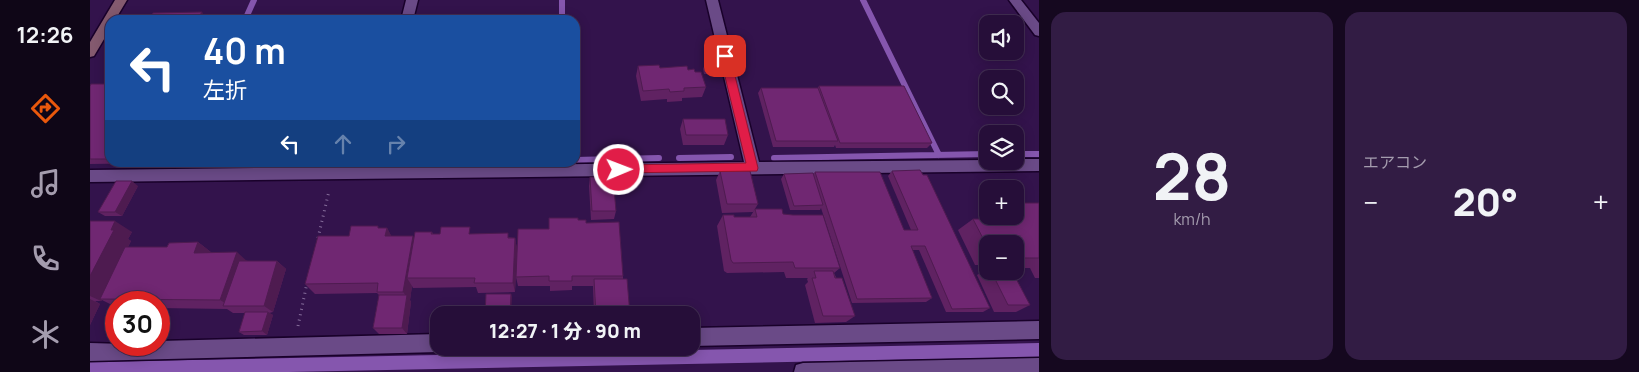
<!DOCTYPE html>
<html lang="ja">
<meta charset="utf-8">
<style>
body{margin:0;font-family:Manrope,"Noto Sans JP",sans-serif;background:#321c44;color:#f1f3f6;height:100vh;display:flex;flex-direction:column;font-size:19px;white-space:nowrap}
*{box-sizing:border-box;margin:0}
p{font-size:16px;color:#a49cae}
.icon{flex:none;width:28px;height:28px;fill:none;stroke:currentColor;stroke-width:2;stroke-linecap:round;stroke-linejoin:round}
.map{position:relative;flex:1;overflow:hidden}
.sheet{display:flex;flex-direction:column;gap:12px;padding:12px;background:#15081f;width:600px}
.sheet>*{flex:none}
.banner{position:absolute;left:15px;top:15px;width:475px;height:152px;border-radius:15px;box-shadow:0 2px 12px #0003,0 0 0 1px #422e53;background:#1a4fa0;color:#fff;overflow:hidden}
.tools{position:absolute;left:889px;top:15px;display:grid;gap:10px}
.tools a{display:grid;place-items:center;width:45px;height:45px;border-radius:10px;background:#260e39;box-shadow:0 2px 12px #0003,0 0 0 1px #422e53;font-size:25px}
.speed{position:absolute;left:15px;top:291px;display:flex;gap:10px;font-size:25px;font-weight:700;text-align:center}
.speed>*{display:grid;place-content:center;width:65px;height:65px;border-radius:50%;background:#260e39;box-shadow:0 2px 12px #0003,0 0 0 1px #422e53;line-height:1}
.speed .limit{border:8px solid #d22;background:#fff;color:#111}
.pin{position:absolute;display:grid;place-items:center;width:42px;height:42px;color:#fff;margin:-21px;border-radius:10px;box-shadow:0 2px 8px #0006}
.me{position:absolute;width:55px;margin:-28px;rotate:89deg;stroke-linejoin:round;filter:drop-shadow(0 0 4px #0008)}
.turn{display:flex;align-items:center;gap:18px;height:105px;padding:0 15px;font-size:22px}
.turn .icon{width:65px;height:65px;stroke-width:2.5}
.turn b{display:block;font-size:35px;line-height:42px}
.lanes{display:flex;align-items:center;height:48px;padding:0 15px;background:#0003;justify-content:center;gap:25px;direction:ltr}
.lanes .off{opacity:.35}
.big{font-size:38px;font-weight:800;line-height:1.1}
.sheet .tile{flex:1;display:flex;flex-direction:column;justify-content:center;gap:8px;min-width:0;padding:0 18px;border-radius:15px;background:#321c44}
.sheet .dial{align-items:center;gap:0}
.dial b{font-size:65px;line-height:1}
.heat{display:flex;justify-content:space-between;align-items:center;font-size:28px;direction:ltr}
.sheet .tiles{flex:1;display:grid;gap:12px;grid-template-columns:repeat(2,1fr)}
.trip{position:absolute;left:340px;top:306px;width:270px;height:50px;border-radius:15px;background:#260e39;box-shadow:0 2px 12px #0003,0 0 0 1px #422e53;font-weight:800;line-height:50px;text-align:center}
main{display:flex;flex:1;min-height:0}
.tab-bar{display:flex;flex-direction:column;width:90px;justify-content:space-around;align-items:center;background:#0f0617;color:#a49cae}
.tab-bar .icon{width:35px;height:35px}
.tab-bar .current{color:#ea580c}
.tab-bar b{font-size:22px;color:#f1f3f6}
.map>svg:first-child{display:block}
.water{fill:#8556ae}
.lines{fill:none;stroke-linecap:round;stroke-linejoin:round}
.stream-far1{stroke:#8556ae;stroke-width:6}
.stream{stroke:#8556ae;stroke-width:8}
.street-casing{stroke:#19012a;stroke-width:3}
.secondary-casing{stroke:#19012a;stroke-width:3}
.path{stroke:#856c9a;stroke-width:3;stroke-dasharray:1 4.5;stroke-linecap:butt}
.street{fill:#6a4a87;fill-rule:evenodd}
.secondary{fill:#845a6f;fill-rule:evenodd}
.wall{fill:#602262}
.shaded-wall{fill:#4e1b50}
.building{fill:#702772;stroke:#4e1b50}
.route{fill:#e11d48;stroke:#92132f}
</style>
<main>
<nav class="tab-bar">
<b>12:26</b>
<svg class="icon current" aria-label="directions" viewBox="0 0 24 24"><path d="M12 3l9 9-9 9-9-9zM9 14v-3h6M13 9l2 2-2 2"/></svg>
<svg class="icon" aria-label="music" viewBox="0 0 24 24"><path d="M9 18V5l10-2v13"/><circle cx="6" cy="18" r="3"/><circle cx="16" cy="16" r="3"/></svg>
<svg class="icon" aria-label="phone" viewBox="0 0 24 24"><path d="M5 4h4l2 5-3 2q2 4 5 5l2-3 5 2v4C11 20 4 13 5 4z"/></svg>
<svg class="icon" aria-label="climate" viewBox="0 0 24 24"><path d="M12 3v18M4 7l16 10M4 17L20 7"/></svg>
</nav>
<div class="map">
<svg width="949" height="372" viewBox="0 0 949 372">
<rect width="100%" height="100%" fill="#33134c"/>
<!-- water -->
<path class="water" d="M949,343V357L199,372H0V362Z"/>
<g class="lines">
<!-- stream-far1 -->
<path class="stream-far1" d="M472,0V20
M773,0L849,155
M155,20L164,0
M925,154H949
M589,158L641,157
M684,158L898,154
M485,160L569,158
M87,162L86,164L204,162"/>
<!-- stream -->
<path class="stream" d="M86,164H114"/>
<defs>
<path id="street" d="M316,0H328L323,20H311Z
M616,0H628L669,162L898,160V161H925V159H949V171L0,182V170L654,162Z
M919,0H931L949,23V36L945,35Z
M949,321V339L601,346V328Z
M349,334V348H356L349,352L0,361V343L69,345V341Z
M949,358V372H704L706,365L713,363Z"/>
<path id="secondary" d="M25,0H37L25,20H20V29L4,56L0,57V42Z"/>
</defs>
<!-- street casing -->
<use href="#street" class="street-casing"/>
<!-- secondary casing -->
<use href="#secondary" class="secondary-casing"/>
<!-- path -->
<path class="path" d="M228,238L239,191
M208,326L217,283"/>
<!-- street -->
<use href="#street" class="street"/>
<!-- secondary -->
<use href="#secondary" class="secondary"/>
</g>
<!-- wall -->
<path class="wall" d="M615,64L624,69L622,74H614L613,69Z
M548,66L598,70L605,72L616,87L612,97L592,98V101L577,102V99L551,101L546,76Z
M20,84V162H74L73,163L0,164V86Z
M729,86L842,143L837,148H746L745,145L744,147H683L668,93L671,88H728Z
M593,119L638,135L634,145H593L590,129Z
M630,171L668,204L663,212L632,213L626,180Z
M802,171L900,308L893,312H856L829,250H822L842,298L836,302L762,303L731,208L730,210H700L691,179L694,174L723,175L725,172L814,230H821L798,176Z
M500,177L526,211L524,219L501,220L499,186Z
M48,186L32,216H15L8,212Z
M925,203H949V278H945L940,268H925V244H898V265H885L868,230L883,219H890L895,215L925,216Z
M665,209L693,214L750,268L744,273L765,316L756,322L725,323L715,285L718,282L717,279L718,278H696L694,272L637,273L634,271L627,226L633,215L644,217H660Z
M488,220L496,223L533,276V279L540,315H504L503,286H482V290L460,291V286H428L426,277L459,229Z
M0,221L42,232L38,239L41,241L38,247H77L108,242L122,253L158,261H187L196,269L183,312L179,313L183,315L177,335H154L149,332L155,313H143L137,309L69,308V302H26V307L12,300L11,301H5L10,304L0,325Z
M289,228H297L301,236L324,238L342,232L343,234H382L425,238L427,249L425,292L388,293L386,287L323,288L322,286L320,300L321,302L317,334H289L283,328L289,295L287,293L225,294L215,284L259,236Z
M898,268V271H922L940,305L926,312H904L887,275Z"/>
<!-- shaded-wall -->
<path class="shaded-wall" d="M112,12L117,20H107Z
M42,181L48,186L32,216L25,212Z
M25,221L42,232L38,239L41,241L12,299H10L12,300L11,301L0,296V276Z
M297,228L303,239L295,236Z
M323,236L328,246L317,278L322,286L320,300L321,302L317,334L312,328L317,297L313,292Z
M425,238L427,249L425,292L423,283Z
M108,242L122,253H104Z
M147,252L159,263L140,306L130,300Z
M187,261L196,269L183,312L174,306Z
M421,294L422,297L421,315H420Z
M0,299L10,304L0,325Z
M178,312L183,315L177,335L172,331Z"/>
<!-- building -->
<path class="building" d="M112,12L107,20H55L56,18H60L63,13Z
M31,18H60H56L55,20H30Z
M615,64H623L624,69H616Z
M569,65L570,68L597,66L598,70L604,69L605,72H611L616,87L594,88V91L580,92L579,89L553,91L548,66Z
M1,84H20V159H0V86Z
M729,86H814L842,143H750Z
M671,88H728L748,141H686Z
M593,119H635L638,135H596Z
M830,170L833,175H837L900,308L862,309L835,246H821L842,298L767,299L725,172H790L814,230H828L802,171Z
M630,171H660L668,204H637Z
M723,173L733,205L704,206L694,174Z
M500,177H523L526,211H502Z
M26,181H42L25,212H8Z
M925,203H949V258H925V244H898V248L883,219H897L895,215H898V216H925V215H931L925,205Z
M665,209H692L693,214L703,215H733L750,268H705L703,262L643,263L641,260L633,215H644V217H667Z
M459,218H488V220H496V223L529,222L533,276H482V281H459V276L426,277L428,229H459Z
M0,221H25L21,230H24L0,276Z
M261,226H288V228H297L295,236H323L313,292H287L288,283L215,284L228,236H259Z
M351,227H380L379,234L418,233V238H425L423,283H384L385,278H317L325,232H342L341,234H350Z
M108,242L104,253L147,252L130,300L10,299L35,247H77L79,243Z
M149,261H187L174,306H133Z
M724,271H743L745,278H752L765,316H733L722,278H726Z
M901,271H922L940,305H918Z
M504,279H537L540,315H506Z
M396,294H421L420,315H395Z
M289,295H317L312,328H283Z
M155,312H178L172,331L149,332Z"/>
<!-- route -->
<path class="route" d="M635,53L640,56L668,168L667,171L525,173L523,170L525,166L529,165L656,163L630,56Z"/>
</svg>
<div class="tools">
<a><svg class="icon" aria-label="sound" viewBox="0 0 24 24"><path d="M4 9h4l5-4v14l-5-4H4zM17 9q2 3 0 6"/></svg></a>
<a><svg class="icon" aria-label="search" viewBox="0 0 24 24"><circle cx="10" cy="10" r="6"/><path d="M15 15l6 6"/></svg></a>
<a><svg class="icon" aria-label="layers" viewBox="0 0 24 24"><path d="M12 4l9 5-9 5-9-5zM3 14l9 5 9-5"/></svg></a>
<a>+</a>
<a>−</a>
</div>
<div class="speed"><div class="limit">30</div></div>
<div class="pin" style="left:635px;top:56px;background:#d93025"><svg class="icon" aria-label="arrive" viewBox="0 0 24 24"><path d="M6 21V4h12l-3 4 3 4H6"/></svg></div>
<svg class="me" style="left:529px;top:170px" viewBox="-20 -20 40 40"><circle r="17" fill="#e11d48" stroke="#fff" stroke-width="3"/><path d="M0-11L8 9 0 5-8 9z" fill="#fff"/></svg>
<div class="trip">12:27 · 1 分 · 90 m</div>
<div class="banner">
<div class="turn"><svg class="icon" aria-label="left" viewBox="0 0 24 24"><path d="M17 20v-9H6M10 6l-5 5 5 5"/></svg><div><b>40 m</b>左折</div></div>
<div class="lanes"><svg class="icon" aria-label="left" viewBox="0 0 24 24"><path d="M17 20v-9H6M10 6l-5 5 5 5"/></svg><svg class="icon off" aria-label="ahead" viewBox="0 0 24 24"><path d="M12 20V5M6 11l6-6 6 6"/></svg><svg class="icon off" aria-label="right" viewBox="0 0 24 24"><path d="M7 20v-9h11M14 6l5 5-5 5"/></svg></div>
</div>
</div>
<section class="sheet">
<div class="tiles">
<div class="tile dial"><b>28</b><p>km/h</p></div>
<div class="tile"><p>エアコン</p>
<div class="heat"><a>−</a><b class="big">20°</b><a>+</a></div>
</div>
</div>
</section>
</main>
